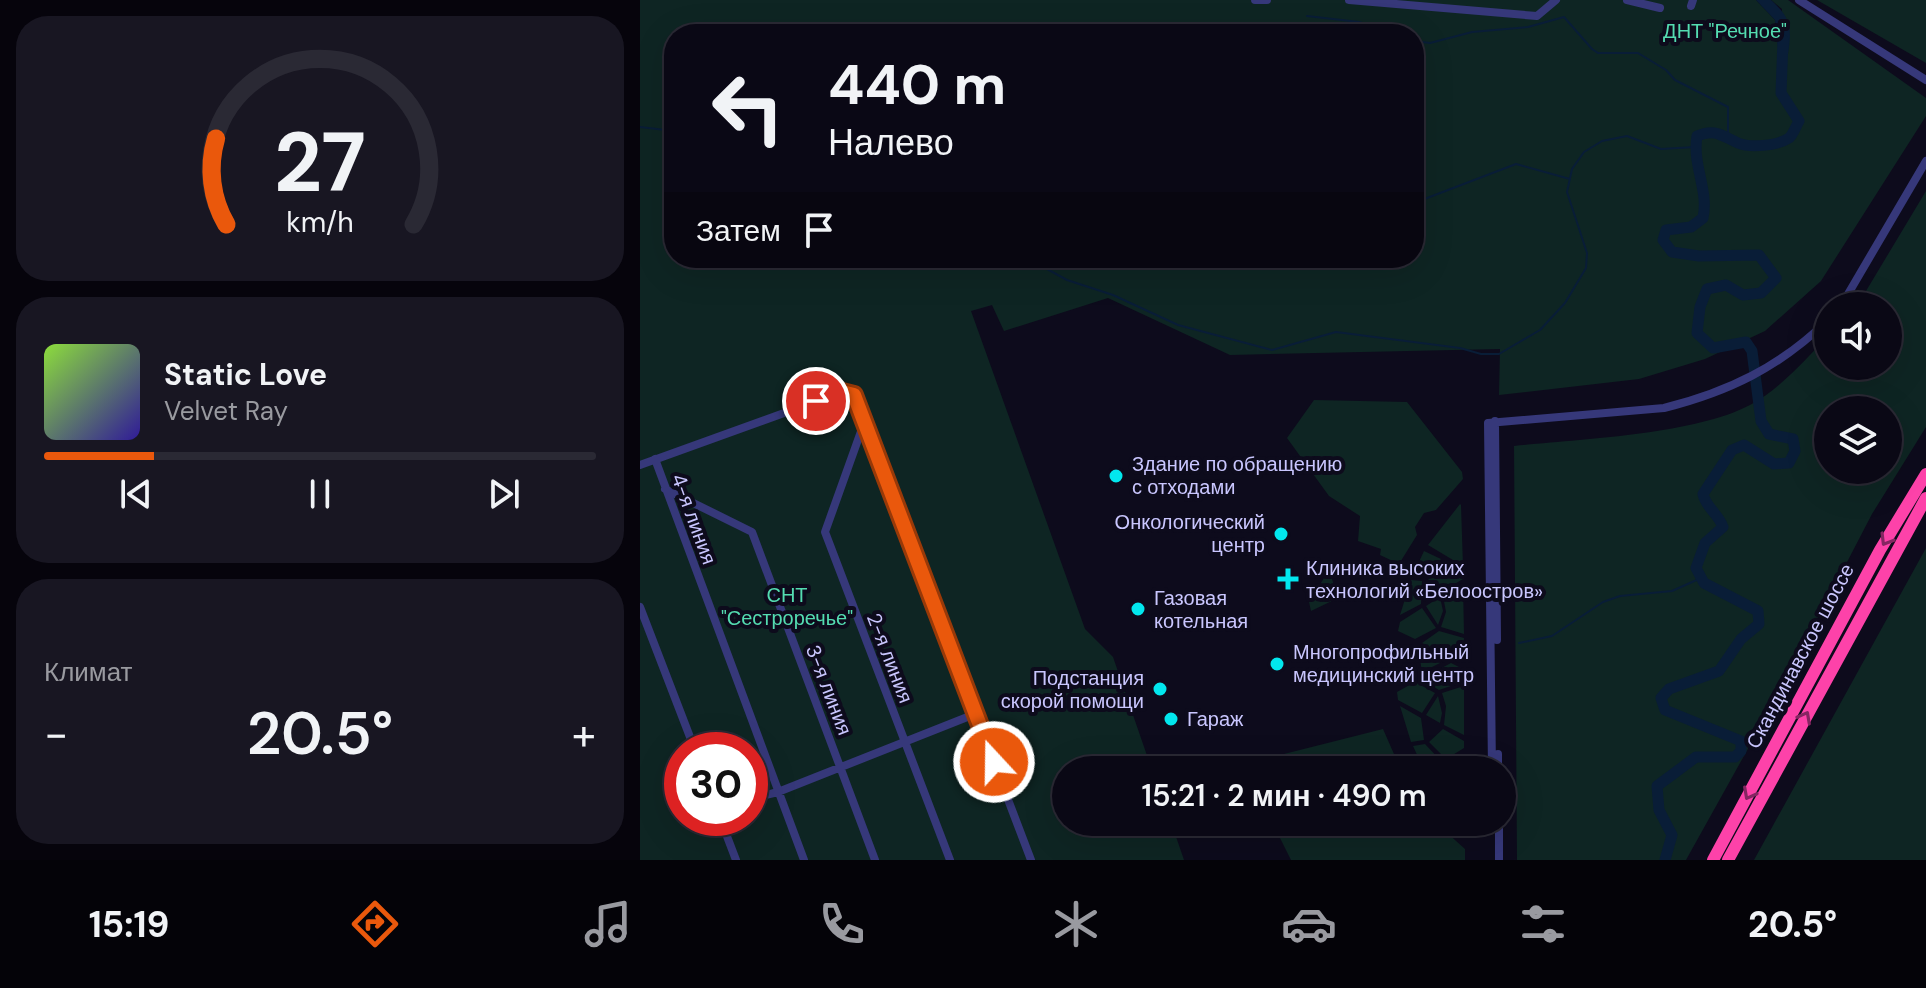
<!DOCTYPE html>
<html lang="ru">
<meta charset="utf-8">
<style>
body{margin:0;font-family:"DM Sans",sans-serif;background:#181622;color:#f1f3f6;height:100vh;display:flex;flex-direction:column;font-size:30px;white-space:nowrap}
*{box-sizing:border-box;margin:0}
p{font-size:26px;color:#999aa0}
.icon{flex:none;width:44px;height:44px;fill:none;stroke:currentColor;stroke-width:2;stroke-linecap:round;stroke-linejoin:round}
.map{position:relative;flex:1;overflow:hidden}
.side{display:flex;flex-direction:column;gap:16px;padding:16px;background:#06040c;width:640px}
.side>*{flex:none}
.guide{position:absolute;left:24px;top:24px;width:760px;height:244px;border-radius:32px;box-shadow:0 8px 32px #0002,0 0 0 2px #2a2934;background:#0a0815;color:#f1f3f6;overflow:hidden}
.controls{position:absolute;left:1174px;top:292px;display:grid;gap:16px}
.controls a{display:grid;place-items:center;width:88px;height:88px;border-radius:50%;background:#0a0815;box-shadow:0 8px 32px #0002,0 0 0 2px #2a2934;font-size:40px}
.speed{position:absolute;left:24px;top:732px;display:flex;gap:16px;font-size:40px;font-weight:700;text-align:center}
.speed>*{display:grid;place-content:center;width:104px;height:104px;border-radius:50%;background:#0a0815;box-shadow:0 8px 32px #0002,0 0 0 2px #2a2934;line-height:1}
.speed .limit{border:12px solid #d22;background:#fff;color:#111}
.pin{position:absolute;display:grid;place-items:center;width:68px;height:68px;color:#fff;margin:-34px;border:4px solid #fff;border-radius:50%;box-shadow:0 2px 8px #0007}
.me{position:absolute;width:88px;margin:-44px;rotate:339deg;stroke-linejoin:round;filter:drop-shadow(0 0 6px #0008)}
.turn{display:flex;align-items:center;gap:28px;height:168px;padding:0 32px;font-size:36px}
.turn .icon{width:104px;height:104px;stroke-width:2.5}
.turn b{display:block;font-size:56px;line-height:68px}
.then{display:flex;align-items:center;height:76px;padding:0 32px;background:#0003;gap:16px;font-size:30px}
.big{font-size:60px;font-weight:600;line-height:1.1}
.side .tile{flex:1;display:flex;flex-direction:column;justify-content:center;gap:12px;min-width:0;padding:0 28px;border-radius:32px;background:#181622}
.side .dial{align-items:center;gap:0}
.dial svg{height:208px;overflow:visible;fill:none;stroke:#2a2934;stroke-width:7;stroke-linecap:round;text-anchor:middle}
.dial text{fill:#f1f3f6;stroke:none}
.song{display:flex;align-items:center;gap:24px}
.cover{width:96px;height:96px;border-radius:12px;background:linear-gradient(135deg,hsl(90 70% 55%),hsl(250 70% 35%))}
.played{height:8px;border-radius:4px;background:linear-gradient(90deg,#ea580c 20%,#2a2934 20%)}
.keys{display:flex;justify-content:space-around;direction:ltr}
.heat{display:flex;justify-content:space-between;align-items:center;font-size:44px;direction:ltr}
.trip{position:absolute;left:412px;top:756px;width:464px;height:80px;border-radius:40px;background:#0a0815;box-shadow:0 8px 32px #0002,0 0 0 2px #2a2934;font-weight:600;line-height:80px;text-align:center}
.dock{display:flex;height:128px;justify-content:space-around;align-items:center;background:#040308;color:#999aa0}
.dock .icon{width:56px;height:56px}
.dock .selected{color:#ea580c}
.dock b{font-size:36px;color:#f1f3f6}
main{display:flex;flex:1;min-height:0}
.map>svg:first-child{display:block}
.green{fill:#0e2523;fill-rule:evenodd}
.water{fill:#091d37}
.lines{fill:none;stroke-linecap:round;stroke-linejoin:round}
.stream{stroke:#091d37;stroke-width:2}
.river{stroke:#091d37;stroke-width:11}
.minor{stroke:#36387a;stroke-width:8}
.highway{stroke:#fd42a9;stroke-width:12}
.oneway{stroke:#852662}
.route-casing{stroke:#983908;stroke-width:20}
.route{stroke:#ea580c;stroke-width:14}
.poi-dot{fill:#02e7ee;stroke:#0d0b1c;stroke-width:3}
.labels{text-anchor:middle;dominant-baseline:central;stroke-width:8;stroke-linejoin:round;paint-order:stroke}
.park-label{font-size:20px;fill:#54dcb1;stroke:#0d0b1c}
.poi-label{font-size:20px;fill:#c9c6fe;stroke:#0d0b1c;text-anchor:start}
.street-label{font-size:20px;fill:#c9c6fe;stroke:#0d0b1c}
</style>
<main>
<section class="side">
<div class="tile dial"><svg viewBox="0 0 100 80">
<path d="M14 69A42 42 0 1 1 86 69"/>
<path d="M14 69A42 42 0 0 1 10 36" stroke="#ea580c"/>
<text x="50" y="56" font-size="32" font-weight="700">27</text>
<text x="50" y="72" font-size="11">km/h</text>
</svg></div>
<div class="tile">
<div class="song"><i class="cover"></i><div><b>Static Love</b><p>Velvet Ray</p></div></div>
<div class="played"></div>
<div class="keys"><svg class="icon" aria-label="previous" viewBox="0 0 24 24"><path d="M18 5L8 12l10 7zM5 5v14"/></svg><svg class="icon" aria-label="pause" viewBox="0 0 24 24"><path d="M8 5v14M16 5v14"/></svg><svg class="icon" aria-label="next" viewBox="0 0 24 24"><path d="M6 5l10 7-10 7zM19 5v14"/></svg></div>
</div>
<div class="tile"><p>Климат</p>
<div class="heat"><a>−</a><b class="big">20.5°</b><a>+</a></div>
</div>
</section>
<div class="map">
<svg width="1286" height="860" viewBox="0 0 1286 860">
<rect width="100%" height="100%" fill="#0d0b1c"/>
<!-- green -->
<path class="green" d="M0,0H1116L1135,20L1139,54L1142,9L1131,0H1148L1286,98V116L1181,281L1125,331L1065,359L999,379L859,395L860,349L590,355L468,298L364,331L352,305L331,311L445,629L473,657L512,770H426V822H531L544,860H0ZM34,34H774V258H34ZM42,750H110V818H42Z
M1177,0H1286V63Z
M1286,191V427L1232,514L1139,693L1046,860H877L874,446C939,439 1053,435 1110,405C1140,389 1165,360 1188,336V366H1248V306H1217ZM1188,410H1248V470H1188Z
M674,400L767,402L822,472L823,479L796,510L784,513L775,527L777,535L759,564L740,555L741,549L718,541L720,516L689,496L647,438Z
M820,504L821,505L823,566L788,545Z
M1286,548V860H1114Z
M784,551L801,559L784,577L773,575Z
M805,562L822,571L823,579L801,592L788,579Z
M684,578L692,579L698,598L671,611L669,602Z
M771,580L782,581L781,604L760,615Z
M823,584L824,634L801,627L806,612L803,596Z
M800,597L803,611L798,625L786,606Z
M782,608L796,628L775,639L758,631L760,622Z
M799,631L824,638L823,651L812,657L782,643Z
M782,649L803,659L804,661L782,672L779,653Z
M811,663L823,669V682L799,690L781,679Z
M775,682L795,693L782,713L758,700L757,692Z
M824,686V735L804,725L806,706L802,693Z
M798,696L802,713L800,723L786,715Z
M760,706L781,718L784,740L771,742Z
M743,729L761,770H629L644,754Z
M803,729L824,741V748L806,759L789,742Z
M785,744L802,762L784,770L773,746Z
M632,822H795L825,849V860H651Z"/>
<!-- water -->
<path class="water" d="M1116,0H1131C1151,18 1152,28 1148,54L1139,55L1135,20Z"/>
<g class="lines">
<!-- stream -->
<path class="stream" d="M667,16L719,22L760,34
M774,41L790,43L832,32L888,27L924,17L952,49L958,53H998L1026,70L1035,80L1088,107V136
M0,127L34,131
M774,203L876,164L930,179
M387,258L427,280L473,295L538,325L632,350L696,332L820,348L841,354H859L900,330L925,303L946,268L947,253L927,192L932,169L944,152L962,141L987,136L1021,149L1055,147
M879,643L912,636L963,602L980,596L1032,591L1061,578"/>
<!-- river -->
<path class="river" d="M1025,860L1032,835L1019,810L1017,786L1056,757H1095L1101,751V741L1025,710L1021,698L1029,689L1079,671L1101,639L1119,624L1118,611L1064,583L1056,568L1065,543L1083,527C1078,513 1066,508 1063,494L1092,450L1104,445L1134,464L1149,463L1155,451L1153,439L1129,434L1121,421L1112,351L1106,342L1073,348L1057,333L1060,307L1067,289L1086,285L1103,295L1121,293L1136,278L1119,255L1059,256L1032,252L1023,240L1026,230L1051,227L1063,218C1069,190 1052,165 1057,136C1075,128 1082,136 1098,143C1110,148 1137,146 1149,138C1153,135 1156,126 1159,121L1141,93L1143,40"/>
<!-- minor -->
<path class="minor" d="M615,0H627
M709,0L897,16L916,0
M987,0L1020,8
M1159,0L1286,80
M1051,6L1053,0
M1201,306L1286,161
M855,421L857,640
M224,423L185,532L310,860
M15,459L164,860
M0,465L202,392L214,395L391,860
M25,489L112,532L235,860
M0,607L55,750
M858,754V770
M852,770L848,423L1024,408C1088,392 1140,367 1188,320
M110,799L138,792L335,714
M80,818L96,860
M859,822V860"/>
<!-- highway -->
<path class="highway" d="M1073,860L1240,550L1286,474
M1088,860L1286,498"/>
</g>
<!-- one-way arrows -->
<defs><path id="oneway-chevron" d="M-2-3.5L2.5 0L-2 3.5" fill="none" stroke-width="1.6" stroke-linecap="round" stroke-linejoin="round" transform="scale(2)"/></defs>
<g class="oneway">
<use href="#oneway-chevron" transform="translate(1246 540) rotate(121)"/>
<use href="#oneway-chevron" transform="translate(1165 717) rotate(-62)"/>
<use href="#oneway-chevron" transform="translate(1109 794) rotate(118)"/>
</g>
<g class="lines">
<defs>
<path id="route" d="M176,401L202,392L214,395L354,762"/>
</defs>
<!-- route casing -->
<use href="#route" class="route-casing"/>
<!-- route -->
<use href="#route" class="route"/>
</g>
<!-- markers -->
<g class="poi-dot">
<circle cx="476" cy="476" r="8"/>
<circle cx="641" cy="534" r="8"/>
<path d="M644 567h8v8h8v8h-8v8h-8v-8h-8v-8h8z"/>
<circle cx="498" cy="609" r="8"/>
<circle cx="637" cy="664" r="8"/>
<circle cx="520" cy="689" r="8"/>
<circle cx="531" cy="719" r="8"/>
</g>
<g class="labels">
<!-- park labels -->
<g class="park-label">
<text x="1085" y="31">ДНТ "Речное"</text>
<text x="147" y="595">СНТ<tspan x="147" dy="23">"Сестроречье"</tspan></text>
</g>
<!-- poi labels -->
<g class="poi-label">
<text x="492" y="464">Здание по обращению<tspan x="492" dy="23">с отходами</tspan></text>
<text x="625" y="522" text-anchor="end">Онкологический<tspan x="625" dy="23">центр</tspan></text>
<text x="666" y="568">Клиника высоких<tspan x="666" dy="23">технологий «Белоостров»</tspan></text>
<text x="514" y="598">Газовая<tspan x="514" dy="23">котельная</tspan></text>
<text x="653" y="652">Многопрофильный<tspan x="653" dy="23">медицинский центр</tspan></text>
<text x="504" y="678" text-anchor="end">Подстанция<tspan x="504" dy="23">скорой помощи</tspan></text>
<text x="547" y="719">Гараж</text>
</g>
<!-- street labels -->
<g class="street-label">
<text transform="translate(54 519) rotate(70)">4-я линия</text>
<text transform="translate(1160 656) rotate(-62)">Скандинавское шоссе</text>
<text transform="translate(250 658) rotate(69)">2-я линия</text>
<text transform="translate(189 690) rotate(69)">3-я линия</text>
</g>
</g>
</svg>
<div class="controls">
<a><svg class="icon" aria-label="sound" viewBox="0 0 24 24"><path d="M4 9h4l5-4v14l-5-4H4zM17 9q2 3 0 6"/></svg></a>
<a><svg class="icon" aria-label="layers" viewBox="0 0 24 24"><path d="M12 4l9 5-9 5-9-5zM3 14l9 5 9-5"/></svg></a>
</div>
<div class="speed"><div class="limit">30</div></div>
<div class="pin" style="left:176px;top:401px;background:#d93025"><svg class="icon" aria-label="arrive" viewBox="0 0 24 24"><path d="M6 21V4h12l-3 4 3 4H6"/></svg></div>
<svg class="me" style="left:354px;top:762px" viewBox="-20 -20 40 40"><circle r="17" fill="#ea580c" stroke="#fff" stroke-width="3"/><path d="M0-11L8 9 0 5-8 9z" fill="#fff"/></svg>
<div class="trip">15:21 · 2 мин · 490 m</div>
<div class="guide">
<div class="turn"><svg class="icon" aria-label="left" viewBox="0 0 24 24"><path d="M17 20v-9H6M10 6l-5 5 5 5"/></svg><div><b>440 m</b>Налево</div></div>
<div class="then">Затем<svg class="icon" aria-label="arrive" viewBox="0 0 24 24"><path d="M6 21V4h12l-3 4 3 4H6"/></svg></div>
</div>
</div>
</main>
<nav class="dock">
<b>15:19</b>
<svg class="icon selected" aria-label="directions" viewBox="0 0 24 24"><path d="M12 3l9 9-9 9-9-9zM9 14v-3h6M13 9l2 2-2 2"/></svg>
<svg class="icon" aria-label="music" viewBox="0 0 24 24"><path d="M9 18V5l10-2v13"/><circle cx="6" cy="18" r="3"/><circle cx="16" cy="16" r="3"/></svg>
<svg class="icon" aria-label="phone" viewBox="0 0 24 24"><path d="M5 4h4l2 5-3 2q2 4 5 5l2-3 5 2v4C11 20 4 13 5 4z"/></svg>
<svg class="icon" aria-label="climate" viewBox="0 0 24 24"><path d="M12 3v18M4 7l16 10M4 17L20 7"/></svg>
<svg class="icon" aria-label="car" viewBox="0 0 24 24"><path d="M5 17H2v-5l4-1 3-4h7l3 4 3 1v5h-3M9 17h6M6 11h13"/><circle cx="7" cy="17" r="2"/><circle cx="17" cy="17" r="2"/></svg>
<svg class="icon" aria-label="filters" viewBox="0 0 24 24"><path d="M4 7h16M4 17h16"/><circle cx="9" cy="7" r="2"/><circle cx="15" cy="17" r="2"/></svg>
<b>20.5°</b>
</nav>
